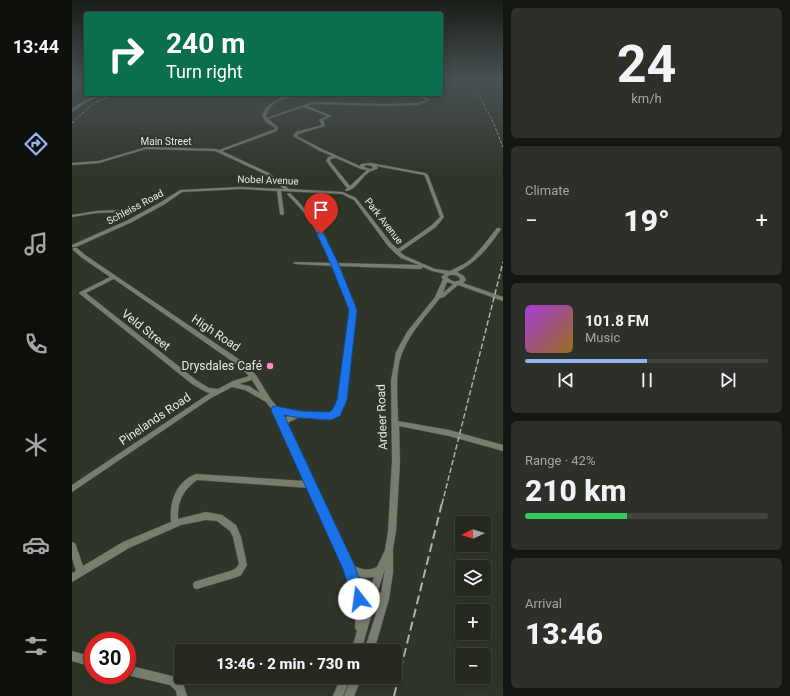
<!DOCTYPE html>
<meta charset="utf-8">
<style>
body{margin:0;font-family:Roboto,sans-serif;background:#2c3028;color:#f1f3f6;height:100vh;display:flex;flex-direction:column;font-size:15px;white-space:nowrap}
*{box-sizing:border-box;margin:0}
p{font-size:13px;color:#a3a6a4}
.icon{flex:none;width:22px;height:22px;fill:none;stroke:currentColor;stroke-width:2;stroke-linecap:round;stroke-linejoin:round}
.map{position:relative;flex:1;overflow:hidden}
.drawer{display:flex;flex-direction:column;gap:8px;padding:8px;background:#141611;width:287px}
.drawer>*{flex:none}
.top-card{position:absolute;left:12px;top:12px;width:359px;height:84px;border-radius:4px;box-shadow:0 2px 10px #0003,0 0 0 1px #41443d;background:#0b6e4f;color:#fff;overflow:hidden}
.needle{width:26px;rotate:265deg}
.fabs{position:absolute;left:383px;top:516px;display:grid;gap:8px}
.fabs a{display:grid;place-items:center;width:36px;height:36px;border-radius:4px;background:#24281f;box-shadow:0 2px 10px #0003,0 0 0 1px #41443d;font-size:20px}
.speed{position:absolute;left:12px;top:632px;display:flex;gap:8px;font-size:20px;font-weight:700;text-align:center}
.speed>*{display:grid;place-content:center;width:52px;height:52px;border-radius:50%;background:#24281f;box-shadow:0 2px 10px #0003,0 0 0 1px #41443d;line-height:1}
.speed .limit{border:6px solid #d22;background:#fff;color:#111}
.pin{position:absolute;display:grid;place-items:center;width:34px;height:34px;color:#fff;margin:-41px -17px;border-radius:50% 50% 50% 0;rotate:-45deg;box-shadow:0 0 4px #0007}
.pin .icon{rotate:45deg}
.me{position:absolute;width:44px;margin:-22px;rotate:345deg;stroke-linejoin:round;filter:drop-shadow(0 0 3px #0008)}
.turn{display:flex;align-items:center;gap:14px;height:84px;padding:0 16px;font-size:18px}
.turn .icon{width:52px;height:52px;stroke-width:2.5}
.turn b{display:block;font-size:28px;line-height:34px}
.big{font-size:30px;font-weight:800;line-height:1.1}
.drawer .tile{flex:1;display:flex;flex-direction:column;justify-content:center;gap:6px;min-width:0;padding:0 14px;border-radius:6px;background:#2c3028}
.drawer .dial{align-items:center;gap:0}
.dial b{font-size:52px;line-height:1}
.song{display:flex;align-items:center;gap:12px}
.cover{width:48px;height:48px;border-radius:6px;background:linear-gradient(135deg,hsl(280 70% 55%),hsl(40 70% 35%))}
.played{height:4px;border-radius:2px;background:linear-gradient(90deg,#95b2f1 50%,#41443d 50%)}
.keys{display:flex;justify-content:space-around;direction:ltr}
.heat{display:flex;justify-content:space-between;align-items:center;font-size:22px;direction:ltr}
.charge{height:6px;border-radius:3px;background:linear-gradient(90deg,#34c759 42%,#41443d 0)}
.trip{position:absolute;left:102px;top:644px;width:228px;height:40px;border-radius:4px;background:#24281f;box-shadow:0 2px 10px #0003,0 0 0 1px #41443d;font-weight:800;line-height:40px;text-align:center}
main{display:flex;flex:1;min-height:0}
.menu{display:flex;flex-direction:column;width:72px;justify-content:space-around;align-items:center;background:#0e100c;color:#a3a6a4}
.menu .icon{width:28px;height:28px}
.menu .selected{color:#95b2f1}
.menu b{font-size:18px;color:#f1f3f6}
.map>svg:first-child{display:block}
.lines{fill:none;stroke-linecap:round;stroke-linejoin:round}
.minor-casing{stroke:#4e5247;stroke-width:1}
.minor{fill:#777e70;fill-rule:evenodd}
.rail-far2{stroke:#afb2a9;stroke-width:1;stroke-dasharray:3 1.5;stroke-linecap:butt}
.rail-far1{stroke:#afb2a9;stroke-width:1.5;stroke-dasharray:5.5 2.5;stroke-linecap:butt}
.rail{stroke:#afb2a9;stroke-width:2;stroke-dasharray:9 4.5;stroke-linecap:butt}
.route{fill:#1a73e8;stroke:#114b97}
.poi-dot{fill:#fd8ec0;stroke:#303529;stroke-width:1.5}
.labels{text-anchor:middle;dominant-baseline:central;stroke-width:4;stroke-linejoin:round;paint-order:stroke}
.far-street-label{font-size:10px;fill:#e6e9e1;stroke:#303529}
.street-label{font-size:12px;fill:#e6e9e1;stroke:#303529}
.poi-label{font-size:12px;fill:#e6e9e1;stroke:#303529;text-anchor:end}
</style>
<main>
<nav class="menu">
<b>13:44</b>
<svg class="icon selected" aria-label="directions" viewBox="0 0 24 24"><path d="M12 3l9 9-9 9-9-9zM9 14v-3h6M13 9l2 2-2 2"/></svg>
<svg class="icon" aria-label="music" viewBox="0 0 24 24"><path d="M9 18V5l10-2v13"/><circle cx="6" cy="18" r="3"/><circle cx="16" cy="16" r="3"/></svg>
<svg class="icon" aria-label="phone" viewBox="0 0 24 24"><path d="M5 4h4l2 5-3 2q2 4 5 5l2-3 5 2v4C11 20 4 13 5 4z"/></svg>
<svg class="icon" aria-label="climate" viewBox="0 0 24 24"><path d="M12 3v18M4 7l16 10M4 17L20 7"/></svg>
<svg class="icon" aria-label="car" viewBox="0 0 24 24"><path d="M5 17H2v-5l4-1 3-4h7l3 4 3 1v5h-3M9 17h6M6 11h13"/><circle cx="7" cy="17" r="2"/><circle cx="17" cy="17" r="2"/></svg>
<svg class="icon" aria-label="filters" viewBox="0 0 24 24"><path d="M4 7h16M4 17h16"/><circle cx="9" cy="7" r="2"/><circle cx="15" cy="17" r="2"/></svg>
</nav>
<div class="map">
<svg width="431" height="696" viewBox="0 0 431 696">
<rect width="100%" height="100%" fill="#303529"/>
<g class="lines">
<defs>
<path id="minor" d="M28,94H32L13,103L0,112V109L11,101Z
M223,94H228C214,100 199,99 194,116L195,118L241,102L314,104L346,103L354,100L346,94H350L358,100L347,105L314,106L241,104L235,106L260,116L251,120L253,126L226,134L225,136L250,149L288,166L289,164L299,163L353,173L356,175L372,217L364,227L328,252L333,256L363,269L378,271L392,264L399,259L410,247L425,228H427L429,229C418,246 404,263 385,272L392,276L394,280L391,283L431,297V301L386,285L372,297L368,298C355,315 339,331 331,351C322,370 326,400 326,421L377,430L431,445V451L377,436L327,426L328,461L324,531L321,549V573L317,599L302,651H292L308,601L304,599L289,651H279L285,631L283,628L284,609L280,586L270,561L237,488L125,480C111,490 105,502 106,519L134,512L150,515L164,525L169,537L175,565L169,575L165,577L125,589L122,588L121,585L122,582L161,570L163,569L167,564L161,537L158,531L145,521L134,520L109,525L57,548L0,582V573L4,571L0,558V542L3,543L11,566L51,542L99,522C97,503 104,481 124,474L233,481L201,411L194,402L173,390L160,387L139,398L0,492V485L138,393L134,392L120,384L8,294L7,293L8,292L38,277L9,257L1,250V248H5L13,255L171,362L184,375L198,398L206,408L253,414L262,411L267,401L278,315L277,305L261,266L223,264L221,263L223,262L260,263C251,243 242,224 228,208C224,203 219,199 215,194L218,193C239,213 253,236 265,263L347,265L329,258L323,253L316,246L282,200L270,194L209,191L212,214L210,215L208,214L205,191L168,189L110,192L93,204L60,222L4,247H0V245L56,220L89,202L108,190L168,187L212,189L195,175L143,151L74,149L27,163L0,165V163L27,161L74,147L144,149L147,150L203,129V128L194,122L190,116C195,101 209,98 223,94ZM232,107L255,116L247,120L250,125L224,132L221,136L248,151L260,156L256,157L254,161L275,188L273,190L274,191C285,190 289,176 299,171C300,171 304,169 305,169L306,168L304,166L352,175L353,176L368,217L360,225L326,249L320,244L284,198L271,192L217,189L197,173L150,151L205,131L206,127L196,119ZM264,158L289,169L295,170L278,186L258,161L259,159ZM295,165L300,166L301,168L298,169L292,167V166ZM266,266L349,269L351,267L360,271L373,274L369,277L371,279L363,297L335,332L324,352L319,381L320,461L316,531L313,550L305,567C295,572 289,569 280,565L243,486L244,485L242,482L216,427L217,422L230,416L253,420L266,415L273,401L284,315L283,305ZM378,275C383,275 387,275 388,280C383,283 379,281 375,277ZM42,279L167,366L177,376L161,381L146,389L137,388L124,380L14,293ZM375,282L381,284L371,293ZM180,380L188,393L177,386L167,384ZM209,413L220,415L211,418ZM313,569L309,593L306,591ZM284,576L293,578L302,577L298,588L287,583ZM290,593L296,596L293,606Z
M47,210H49V212L24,213L0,217V215L24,211Z
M0,651L21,657V667L0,661Z
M55,665L104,677L111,683L115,696H105L104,691L98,685L55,675Z
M269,677H279L271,696H261Z
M280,677H290L282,696H272Z"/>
</defs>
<!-- minor casing -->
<use href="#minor" class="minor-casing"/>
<!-- minor -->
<use href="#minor" class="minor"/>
<!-- rail-far2 -->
<path class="rail-far2" d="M399,80L421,122L431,147
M0,90L14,84
M0,123L22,103L42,94"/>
<!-- rail-far1 -->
<path class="rail-far1" d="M370,504L431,262"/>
<!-- rail -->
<path class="rail" d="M322,696L370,503"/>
</g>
<!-- sky -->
<linearGradient id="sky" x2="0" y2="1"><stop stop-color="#1a1d17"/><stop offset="0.45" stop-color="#485154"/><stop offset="1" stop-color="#485154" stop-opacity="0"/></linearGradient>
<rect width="431" height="177" fill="url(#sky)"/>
<!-- route -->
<path class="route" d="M246,232H251L252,234L267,265L285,310L275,400L268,416L259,420L228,418L212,415L282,564L294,599L292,604L287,606L282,604L271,569L199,410L200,407L204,406L228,411L257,412L260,410L265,400L277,310L259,265L245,234Z"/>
<!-- markers -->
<circle class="poi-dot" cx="198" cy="366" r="4"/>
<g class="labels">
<!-- far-street labels -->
<g class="far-street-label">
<text x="94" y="141">Main Street</text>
<text transform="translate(196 180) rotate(2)">Nobel Avenue</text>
<text transform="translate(63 207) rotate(-28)">Schleiss Road</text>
<text transform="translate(312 221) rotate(52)">Park Avenue</text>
</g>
<!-- street labels -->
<g class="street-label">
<text transform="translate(74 330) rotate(38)">Veld Street</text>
<text transform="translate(144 333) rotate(34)">High Road</text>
<text transform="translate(310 417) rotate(-92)">Ardeer Road</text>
<text transform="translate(83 419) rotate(-34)">Pinelands Road</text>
</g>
<!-- poi labels -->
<g class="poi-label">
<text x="190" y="366">Drysdales Café</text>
</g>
</g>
</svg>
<div class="fabs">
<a><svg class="needle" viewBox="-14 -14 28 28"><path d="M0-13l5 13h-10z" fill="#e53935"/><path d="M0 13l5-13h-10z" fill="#a3a6a4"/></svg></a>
<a><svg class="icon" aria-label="layers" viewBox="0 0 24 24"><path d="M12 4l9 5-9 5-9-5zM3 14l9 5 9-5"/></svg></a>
<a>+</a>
<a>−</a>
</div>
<div class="speed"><div class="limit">30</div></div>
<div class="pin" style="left:249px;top:234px;background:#d93025"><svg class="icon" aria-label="arrive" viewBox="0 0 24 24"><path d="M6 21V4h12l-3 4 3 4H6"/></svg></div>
<svg class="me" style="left:287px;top:599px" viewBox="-20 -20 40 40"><circle r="19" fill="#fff"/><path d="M0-13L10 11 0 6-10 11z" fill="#1a73e8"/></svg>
<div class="trip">13:46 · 2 min · 730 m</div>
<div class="top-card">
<div class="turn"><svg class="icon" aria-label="right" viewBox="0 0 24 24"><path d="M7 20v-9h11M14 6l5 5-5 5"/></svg><div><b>240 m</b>Turn right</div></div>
</div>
</div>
<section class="drawer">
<div class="tile dial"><b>24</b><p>km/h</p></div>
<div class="tile"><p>Climate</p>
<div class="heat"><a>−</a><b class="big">19°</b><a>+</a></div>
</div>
<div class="tile">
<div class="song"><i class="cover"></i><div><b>101.8 FM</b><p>Music</p></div></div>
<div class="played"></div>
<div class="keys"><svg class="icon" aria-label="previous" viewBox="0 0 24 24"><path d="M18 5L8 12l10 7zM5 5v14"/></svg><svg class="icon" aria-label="pause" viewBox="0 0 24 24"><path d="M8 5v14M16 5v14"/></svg><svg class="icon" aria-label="next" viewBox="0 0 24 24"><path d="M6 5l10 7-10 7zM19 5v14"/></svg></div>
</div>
<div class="tile"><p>Range · 42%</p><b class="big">210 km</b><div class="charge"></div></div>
<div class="tile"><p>Arrival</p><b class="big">13:46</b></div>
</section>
</main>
